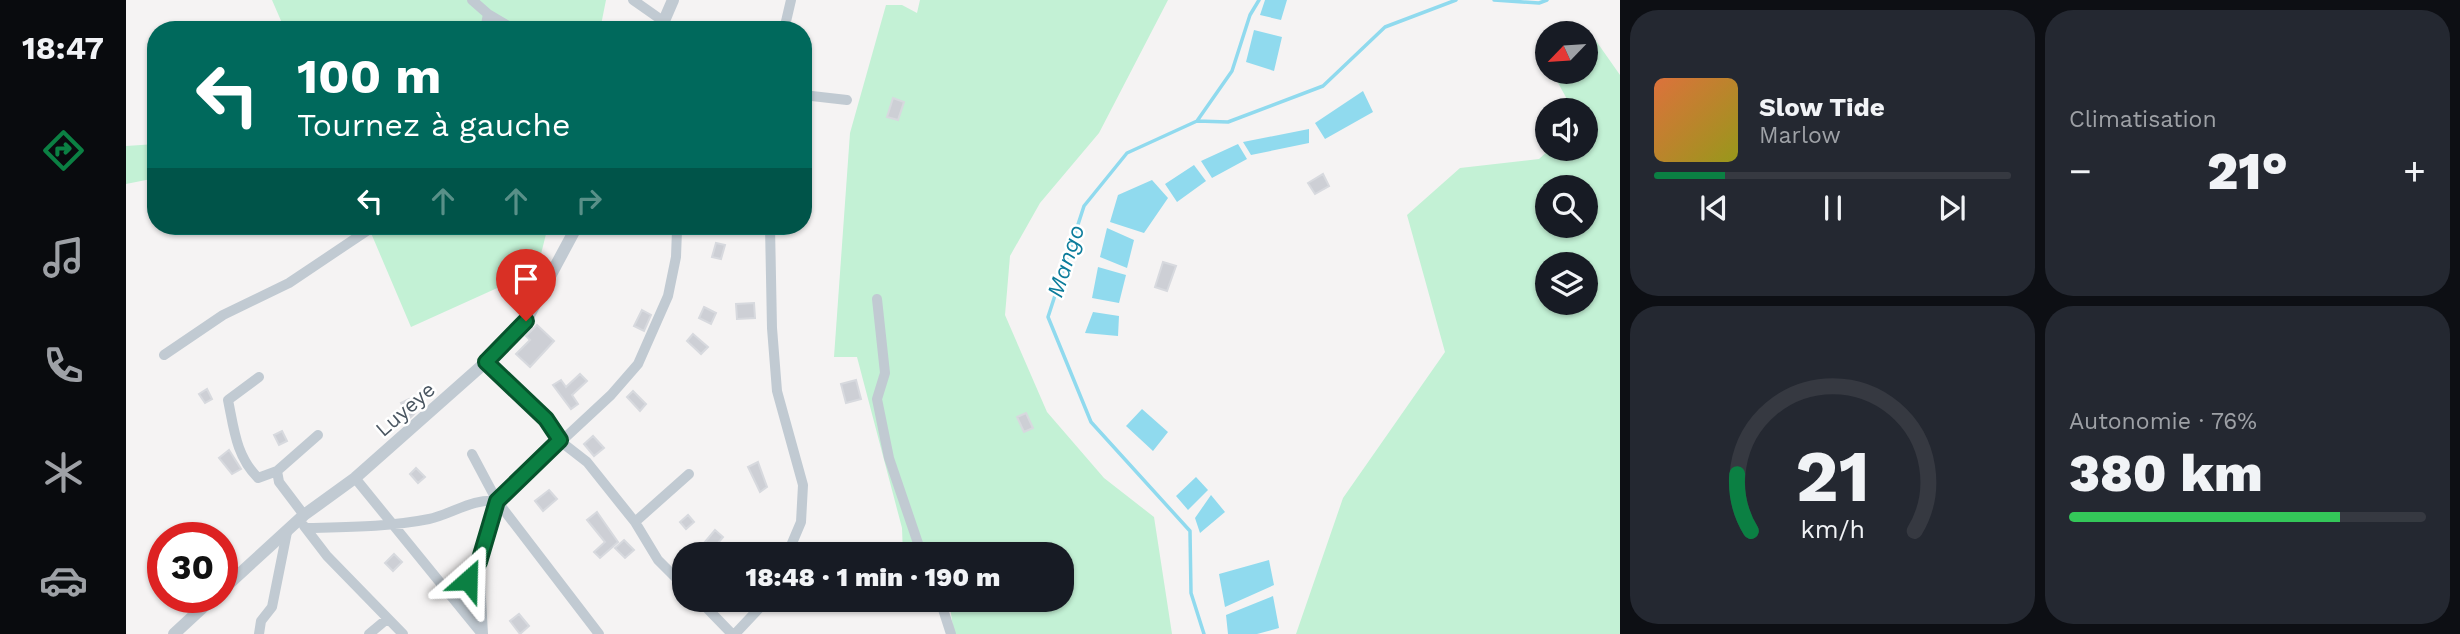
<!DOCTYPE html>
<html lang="fr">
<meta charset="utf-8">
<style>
body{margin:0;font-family:"Work Sans",sans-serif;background:#242831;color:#f1f3f6;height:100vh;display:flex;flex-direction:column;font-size:26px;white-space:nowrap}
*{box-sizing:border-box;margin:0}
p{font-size:23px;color:#9ea1a6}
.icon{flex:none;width:38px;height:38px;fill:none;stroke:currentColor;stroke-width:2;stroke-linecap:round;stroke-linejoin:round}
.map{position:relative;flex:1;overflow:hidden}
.sheet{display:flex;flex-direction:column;gap:10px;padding:10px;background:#0d0f14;width:840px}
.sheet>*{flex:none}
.hud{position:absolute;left:21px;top:21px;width:665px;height:214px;border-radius:28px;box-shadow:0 2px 5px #0004;background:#00695c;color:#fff;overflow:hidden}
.needle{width:46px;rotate:245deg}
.controls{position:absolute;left:1409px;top:21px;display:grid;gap:14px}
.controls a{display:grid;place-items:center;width:63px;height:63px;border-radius:50%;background:#171b24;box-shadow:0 2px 5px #0004;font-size:35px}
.speed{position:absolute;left:21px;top:522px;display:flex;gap:14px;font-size:35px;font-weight:700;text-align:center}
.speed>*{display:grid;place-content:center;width:91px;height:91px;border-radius:50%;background:#171b24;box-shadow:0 2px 5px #0004;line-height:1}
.speed .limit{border:10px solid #d22;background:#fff;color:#111}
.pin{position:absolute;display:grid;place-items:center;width:60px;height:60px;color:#fff;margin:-72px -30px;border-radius:50% 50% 50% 0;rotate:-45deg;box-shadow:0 0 7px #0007}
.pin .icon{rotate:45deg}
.me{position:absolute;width:77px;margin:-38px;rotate:25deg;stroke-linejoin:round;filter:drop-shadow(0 0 5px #0008)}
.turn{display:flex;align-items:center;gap:24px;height:147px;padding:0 35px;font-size:32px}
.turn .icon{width:91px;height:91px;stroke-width:2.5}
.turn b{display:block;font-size:49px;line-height:60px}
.lanes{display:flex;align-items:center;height:66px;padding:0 35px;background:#0003;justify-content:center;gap:35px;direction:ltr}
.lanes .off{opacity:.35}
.big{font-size:52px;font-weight:800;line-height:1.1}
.sheet .card{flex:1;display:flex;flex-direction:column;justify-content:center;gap:10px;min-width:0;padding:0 24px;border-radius:28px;background:#242831}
.sheet .dial{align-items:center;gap:0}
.dial svg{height:182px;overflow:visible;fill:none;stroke:#363941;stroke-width:7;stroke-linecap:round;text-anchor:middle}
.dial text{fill:#f1f3f6;stroke:none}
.song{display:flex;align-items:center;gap:21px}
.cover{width:84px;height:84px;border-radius:10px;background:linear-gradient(135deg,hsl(20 70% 55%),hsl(60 70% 35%))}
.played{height:7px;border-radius:4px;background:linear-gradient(90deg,#0b8043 20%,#363941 20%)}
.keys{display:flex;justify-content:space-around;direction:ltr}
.heat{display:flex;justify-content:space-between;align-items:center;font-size:38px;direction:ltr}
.charge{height:10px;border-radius:5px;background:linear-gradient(90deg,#34c759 76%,#363941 0)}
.sheet .tiles{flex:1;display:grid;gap:10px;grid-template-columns:repeat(2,1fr)}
.trip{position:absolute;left:546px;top:542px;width:402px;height:70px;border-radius:28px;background:#171b24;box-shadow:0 2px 5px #0004;font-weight:800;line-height:70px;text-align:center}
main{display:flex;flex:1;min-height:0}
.tab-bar{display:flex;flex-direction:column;width:126px;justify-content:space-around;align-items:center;background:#090b0e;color:#9ea1a6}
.tab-bar .icon{width:49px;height:49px}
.tab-bar .active{color:#0b8043}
.tab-bar b{font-size:32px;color:#f1f3f6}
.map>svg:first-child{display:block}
.green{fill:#c3f1d5;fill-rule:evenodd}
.water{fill:#90daee}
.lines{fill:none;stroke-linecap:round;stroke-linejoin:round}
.stream{stroke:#90daee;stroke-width:3.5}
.building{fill:#cdcfd5;stroke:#d7d9de;stroke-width:2}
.minor{stroke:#c1cad2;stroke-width:10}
.tertiary{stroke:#c1cad2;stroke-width:12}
.route-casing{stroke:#07532c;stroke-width:18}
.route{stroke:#0b8043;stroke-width:12}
.labels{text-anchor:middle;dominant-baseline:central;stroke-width:5;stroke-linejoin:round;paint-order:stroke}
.street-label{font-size:21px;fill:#4a5661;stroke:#fff}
.water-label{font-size:23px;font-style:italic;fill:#0c7c9b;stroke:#fff}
</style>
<main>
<nav class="tab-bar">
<b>18:47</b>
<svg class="icon active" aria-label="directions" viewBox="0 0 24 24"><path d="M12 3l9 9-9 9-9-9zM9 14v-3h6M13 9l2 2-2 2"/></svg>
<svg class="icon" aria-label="music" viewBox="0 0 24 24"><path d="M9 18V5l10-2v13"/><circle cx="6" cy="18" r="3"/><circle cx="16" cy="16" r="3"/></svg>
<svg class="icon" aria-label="phone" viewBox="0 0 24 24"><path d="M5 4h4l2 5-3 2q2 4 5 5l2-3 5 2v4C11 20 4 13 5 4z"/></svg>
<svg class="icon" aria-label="climate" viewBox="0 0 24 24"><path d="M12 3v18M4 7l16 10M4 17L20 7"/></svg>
<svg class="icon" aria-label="car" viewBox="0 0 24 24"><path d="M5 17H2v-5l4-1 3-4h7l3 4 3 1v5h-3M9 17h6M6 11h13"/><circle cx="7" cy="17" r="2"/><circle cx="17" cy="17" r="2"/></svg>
</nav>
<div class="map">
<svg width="1494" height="634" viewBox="0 0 1494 634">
<rect width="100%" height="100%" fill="#f5f3f3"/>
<!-- green -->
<path class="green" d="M146,0H480L474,30H159Z
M794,0H1042L973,133L914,203L884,256L879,315L921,412L978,478L1028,517L1046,634H828L823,600H936V555H777L776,528L731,357H708L724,133L760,5H776L791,13Z
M1468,38L1494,75V634H1170L1217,498L1319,352L1281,215L1334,168L1413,159L1424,149H1460V110H1447L1426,72H1460V43ZM1460,187V226H1421V187ZM1460,264V303H1421V264Z
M30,144V178L0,184V146Z
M242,226H422L411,270L285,327Z"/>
<!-- water -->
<path class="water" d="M1139,0H1161L1155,20L1134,15Z
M1128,30L1156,37L1148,71L1120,62Z
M1237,91L1247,112L1199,139L1189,123Z
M1183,129V143L1125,155L1117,142Z
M1112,144L1121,159L1086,178L1075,161Z
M1068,165L1080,181L1051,202L1039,184Z
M1026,180L1042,198L1018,233L984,222L992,195Z
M981,228L1008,240L1001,268L974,257Z
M972,267L1000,275L993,303L966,298Z
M967,312L993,316L992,336L959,333Z
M1016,409L1042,432L1027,451L1000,426Z
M1070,477L1082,490L1062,510L1050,496Z
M1085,495L1099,512L1074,533L1069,518Z
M1143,560L1148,585L1099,607L1093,574Z
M1147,596L1153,628L1131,634H1102L1100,615Z"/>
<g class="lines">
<!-- stream -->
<path class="stream" d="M1368,0L1413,3L1421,0
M1071,121L1102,122L1197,86L1259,27L1330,0
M1078,634L1065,593L1064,531L965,422L922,317L958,206L1001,153L1071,121L1106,71L1124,15L1133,0"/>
</g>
<!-- building -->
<path class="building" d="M767,98L778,102L772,120L761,117Z
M1197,174L1203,186L1189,194L1182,183Z
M590,243L599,245L595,259L586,257Z
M1037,262L1050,266L1041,291L1029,287Z
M628,303L629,318L611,319L610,304Z
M578,307L590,313L585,324L573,318Z
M516,310L525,315L518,331L508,326Z
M411,325L428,341L404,367L390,354L404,340L400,336Z
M567,334L582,347L575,354L561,341Z
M454,374L461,381L446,395L452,404L445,409L427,385L435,380L440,387Z
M730,380L735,399L720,403L715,384Z
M81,389L86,399L79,403L73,394Z
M507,391L520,404L514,411L501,397Z
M283,399L290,412L284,418L275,403Z
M900,413L907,428L898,432L891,417Z
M156,431L161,441L153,445L148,435Z
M467,436L478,448L468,456L458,444Z
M103,450L115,469L106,474L93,458Z
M632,462L641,487L634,492L622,467Z
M290,468L299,477L292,483L284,474Z
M423,490L431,499L417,511L409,501Z
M471,512L492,542L474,558L468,552L479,542L461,520Z
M562,515L568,522L560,529L554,522Z
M589,530L597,537L587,549L579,542Z
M498,540L508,550L499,558L489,548Z
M268,554L276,562L267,571L259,563Z
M393,614L403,626L394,634L384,621Z"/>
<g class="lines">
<!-- minor -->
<path class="minor" d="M346,0L362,14L389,30
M507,0L537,21
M359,30L362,14
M658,30L665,0
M677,95L721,100
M644,226L646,328L651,391L677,485L675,522L661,555
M751,299L759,373L751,399L763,458L796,555
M38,355L97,315L163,283L248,226
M360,362L420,419L434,441L461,462L509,522L532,560L558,586
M133,377L102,400C108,429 110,456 132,478L151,471
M346,454L371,501L473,634
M229,478L356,634
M178,515L153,482L151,471L192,435
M509,522L563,474
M178,526L201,556L277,634
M182,528C222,527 263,527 303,519C327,514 346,498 371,501
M353,562L357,634
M573,600L606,634
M814,600L825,634
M332,603L353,562L371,501L485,395L512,364L542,296L550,257L551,230L557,226
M133,634L135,621L146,607L161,532
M243,634L261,619
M609,634L641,600"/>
<!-- tertiary -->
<path class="tertiary" d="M534,30L547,0
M96,590L178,515L229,478L369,354L400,321L451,226
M48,634L88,597"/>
</g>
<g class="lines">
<defs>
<path id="route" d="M342,580L353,562L371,501L434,440L420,419L360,362L400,321"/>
</defs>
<!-- route casing -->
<use href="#route" class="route-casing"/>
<!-- route -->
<use href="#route" class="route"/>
</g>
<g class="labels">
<!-- street labels -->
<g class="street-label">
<text transform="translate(279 409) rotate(-41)">Luyeye</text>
</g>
<!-- water labels -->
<g class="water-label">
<text transform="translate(940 261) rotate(-72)">Mango</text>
</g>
</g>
</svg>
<div class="controls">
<a><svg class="needle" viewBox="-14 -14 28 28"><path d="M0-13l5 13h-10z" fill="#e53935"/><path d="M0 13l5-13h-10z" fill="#9ea1a6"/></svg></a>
<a><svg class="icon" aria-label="sound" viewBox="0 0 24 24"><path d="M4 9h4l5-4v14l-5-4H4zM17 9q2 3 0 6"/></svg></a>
<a><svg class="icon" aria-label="search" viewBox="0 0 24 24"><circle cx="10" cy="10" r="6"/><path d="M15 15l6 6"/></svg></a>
<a><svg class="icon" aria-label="layers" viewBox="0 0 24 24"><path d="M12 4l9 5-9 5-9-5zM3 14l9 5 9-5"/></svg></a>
</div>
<div class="speed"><div class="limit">30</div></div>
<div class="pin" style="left:400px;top:321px;background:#d93025"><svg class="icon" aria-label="arrive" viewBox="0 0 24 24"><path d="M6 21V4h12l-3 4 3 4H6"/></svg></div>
<svg class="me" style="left:342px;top:580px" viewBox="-20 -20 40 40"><path d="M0-17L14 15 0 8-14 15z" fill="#0b8043" stroke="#fff" stroke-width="4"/></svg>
<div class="trip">18:48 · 1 min · 190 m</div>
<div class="hud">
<div class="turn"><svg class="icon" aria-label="left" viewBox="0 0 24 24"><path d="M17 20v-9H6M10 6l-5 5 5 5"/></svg><div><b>100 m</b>Tournez à gauche</div></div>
<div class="lanes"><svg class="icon" aria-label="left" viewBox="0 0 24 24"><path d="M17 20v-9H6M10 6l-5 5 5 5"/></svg><svg class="icon off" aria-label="ahead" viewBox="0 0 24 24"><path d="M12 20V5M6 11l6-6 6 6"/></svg><svg class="icon off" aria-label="ahead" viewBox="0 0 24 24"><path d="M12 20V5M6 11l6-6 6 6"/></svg><svg class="icon off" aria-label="right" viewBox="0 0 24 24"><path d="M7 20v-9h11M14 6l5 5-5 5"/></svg></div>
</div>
</div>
<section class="sheet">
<div class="tiles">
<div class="card">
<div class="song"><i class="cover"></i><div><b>Slow Tide</b><p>Marlow</p></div></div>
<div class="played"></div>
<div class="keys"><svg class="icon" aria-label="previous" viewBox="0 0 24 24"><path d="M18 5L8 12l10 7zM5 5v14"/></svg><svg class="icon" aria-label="pause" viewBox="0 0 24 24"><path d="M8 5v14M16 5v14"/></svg><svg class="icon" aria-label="next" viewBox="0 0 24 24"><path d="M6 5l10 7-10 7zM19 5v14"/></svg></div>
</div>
<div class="card"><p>Climatisation</p>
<div class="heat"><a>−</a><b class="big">21°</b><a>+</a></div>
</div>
<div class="card dial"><svg viewBox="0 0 100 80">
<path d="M14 69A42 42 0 1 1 86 69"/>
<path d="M14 69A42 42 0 0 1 8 44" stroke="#0b8043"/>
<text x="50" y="56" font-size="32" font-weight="700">21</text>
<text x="50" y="72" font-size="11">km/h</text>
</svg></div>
<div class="card"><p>Autonomie · 76%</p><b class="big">380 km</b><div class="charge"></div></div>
</div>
</section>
</main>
